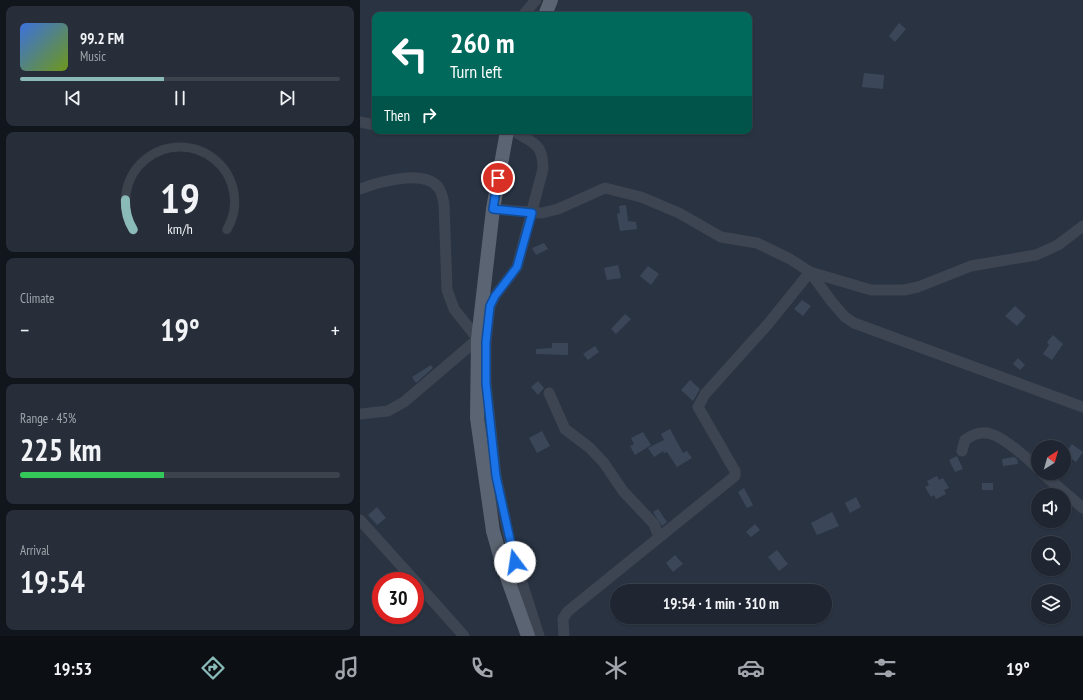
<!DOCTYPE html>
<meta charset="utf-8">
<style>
body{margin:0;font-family:"PT Sans Narrow",sans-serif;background:#272e3a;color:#f1f3f6;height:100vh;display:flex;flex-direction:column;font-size:15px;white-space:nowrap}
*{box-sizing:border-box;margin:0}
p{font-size:13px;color:#a1a5ac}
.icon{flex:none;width:22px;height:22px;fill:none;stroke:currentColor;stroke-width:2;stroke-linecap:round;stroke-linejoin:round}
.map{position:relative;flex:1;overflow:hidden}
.details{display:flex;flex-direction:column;gap:6px;padding:6px;background:#11151c;width:360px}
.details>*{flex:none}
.hud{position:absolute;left:12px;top:12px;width:380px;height:122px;border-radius:8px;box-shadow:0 1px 3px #0004,0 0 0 1px #3c434d;background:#00695c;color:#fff;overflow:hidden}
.needle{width:26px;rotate:37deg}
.tools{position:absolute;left:671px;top:440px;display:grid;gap:8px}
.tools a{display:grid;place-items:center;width:40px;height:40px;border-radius:50%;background:#1f2632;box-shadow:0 1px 3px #0004,0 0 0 1px #3c434d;font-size:20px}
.speed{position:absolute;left:12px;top:572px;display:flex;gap:8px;font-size:20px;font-weight:700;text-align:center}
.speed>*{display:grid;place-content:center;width:52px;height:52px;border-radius:50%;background:#1f2632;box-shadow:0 1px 3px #0004,0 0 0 1px #3c434d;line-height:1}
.speed .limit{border:6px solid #d22;background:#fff;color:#111}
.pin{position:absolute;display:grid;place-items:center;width:34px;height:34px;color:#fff;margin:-17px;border:2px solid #fff;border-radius:50%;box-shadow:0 1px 4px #0007}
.me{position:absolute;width:44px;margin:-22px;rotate:346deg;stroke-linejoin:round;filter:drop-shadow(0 0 3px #0008)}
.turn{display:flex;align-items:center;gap:14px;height:84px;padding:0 12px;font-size:18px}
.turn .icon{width:52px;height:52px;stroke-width:2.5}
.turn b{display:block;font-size:28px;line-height:34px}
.then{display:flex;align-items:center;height:38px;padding:0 12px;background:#0003;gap:8px;font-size:15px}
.big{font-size:30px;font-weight:700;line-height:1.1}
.details .widget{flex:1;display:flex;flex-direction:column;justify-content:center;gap:6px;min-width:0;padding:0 14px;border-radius:8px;background:#272e3a}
.details .dial{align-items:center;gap:0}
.dial svg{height:104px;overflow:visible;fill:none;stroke:#3c434d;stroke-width:7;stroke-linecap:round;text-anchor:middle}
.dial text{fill:#f1f3f6;stroke:none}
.song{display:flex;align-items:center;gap:12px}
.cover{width:48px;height:48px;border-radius:6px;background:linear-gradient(135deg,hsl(220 70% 55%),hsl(80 70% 35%))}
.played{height:4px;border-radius:2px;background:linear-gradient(90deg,#8bbbb9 45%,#3c434d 45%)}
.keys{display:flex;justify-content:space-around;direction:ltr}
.heat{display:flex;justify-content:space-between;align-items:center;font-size:22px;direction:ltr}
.charge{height:6px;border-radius:3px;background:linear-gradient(90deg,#34c759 45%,#3c434d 0)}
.trip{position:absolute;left:250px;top:584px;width:222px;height:40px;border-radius:20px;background:#1f2632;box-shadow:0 1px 3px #0004,0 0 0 1px #3c434d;font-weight:700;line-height:40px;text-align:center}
.tab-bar{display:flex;height:64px;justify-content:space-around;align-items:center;background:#0c0f14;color:#a1a5ac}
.tab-bar .icon{width:28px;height:28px}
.tab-bar .current{color:#8bbbb9}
.tab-bar b{font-size:18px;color:#f1f3f6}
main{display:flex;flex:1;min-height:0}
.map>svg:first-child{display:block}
.building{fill:#3b4758}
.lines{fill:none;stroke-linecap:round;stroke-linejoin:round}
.minor{stroke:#3d4552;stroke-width:11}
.major{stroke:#5b6472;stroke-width:14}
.route-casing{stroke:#114b97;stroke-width:10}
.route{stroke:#1a73e8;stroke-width:7}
</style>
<main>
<section class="details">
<div class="widget">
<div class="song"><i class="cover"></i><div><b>99.2 FM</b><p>Music</p></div></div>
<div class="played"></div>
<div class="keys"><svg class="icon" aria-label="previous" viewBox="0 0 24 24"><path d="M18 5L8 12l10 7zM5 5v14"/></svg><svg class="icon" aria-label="pause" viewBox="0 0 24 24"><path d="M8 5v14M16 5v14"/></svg><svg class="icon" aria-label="next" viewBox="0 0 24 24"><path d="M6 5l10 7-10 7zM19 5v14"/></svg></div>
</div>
<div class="widget dial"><svg viewBox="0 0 100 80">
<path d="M14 69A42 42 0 1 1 86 69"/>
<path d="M14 69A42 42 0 0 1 8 46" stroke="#8bbbb9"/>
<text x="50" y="56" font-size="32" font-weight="700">19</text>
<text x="50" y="72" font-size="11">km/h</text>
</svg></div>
<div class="widget"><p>Climate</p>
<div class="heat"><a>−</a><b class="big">19°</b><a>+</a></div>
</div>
<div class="widget"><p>Range · 45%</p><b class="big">225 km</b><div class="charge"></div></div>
<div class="widget"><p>Arrival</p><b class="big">19:54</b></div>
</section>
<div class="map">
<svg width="723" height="636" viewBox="0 0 723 636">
<rect width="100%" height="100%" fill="#293342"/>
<!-- building -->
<path class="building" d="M539,23L546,29L535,42L529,36Z
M504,73L524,75L523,89L502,87Z
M266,205L268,221L276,222L277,229L260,231L257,214L260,213L259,206Z
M184,243L188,249L176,255L172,248Z
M258,265L261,278L247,280L244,268Z
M288,266L299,274L291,285L280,276Z
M442,300L451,306L443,316L434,309Z
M655,306L666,316L657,326L645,316Z
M265,314L271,319L256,334L251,329Z
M693,335L703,344L692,360L683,354L689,345L687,342Z
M192,343H208V355L176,354V349L192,348Z
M235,346L239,352L228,360L223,354Z
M658,358L665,365L660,370L653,364Z
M71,365L73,368L56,383L52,377Z
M330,380L340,389L333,401L321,390Z
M178,381L184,388L178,395L171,387Z
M310,429L323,453L327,451L332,458L317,467L307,452L304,453L303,451L294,457L288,448L304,440L301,434Z
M182,431L190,446L177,453L169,438Z
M283,432L291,445L275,455L270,446L274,444L271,438Z
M712,444L723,452L716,462L705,454Z
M597,456L603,469L595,472L589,460Z
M654,457L657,459L658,464L643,466L642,459Z
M577,476L579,480L583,478L589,488L584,490L586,494L576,499L574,495L571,497L565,487L569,485L567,481Z
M622,483H633V490H622Z
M384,488L393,505L387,508L378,492Z
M496,497L501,507L490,513L485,503Z
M17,507L26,518L17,525L8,515Z
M298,509L307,522L302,526L293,512Z
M472,512L479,526L457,535L451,523Z
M395,524L400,530L391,537L386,532Z
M417,550L428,564L419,571L408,557Z
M315,555L323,564L313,572L306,563Z"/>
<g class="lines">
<!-- minor -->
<path class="minor" d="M163,15L176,0
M0,122L15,125
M154,131C174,144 183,143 183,169L157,267L135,296L130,306L126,342V383L136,476L152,551L179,636
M0,189C19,182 63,169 78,187C82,192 83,198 84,204L87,290L94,309L118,339L44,402L28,411L0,414
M133,209L182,213L198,209L245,188L281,197L319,213L361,237L397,243L430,259L450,272L472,302L485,317L494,323L723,407
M189,393L205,429L230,448L244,463L263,491L294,524L299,537
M602,451L605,440C612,435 622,431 631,434C643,437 670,460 678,469
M682,473L723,508
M0,520L55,581
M55,581L104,636
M204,636L203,619L207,612L375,476V471L338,407L345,394L408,324L450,272L511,290H544L558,287L611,266L676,255L698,245L723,226"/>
<!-- major -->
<path class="major" d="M185,15L191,0
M147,131L133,209L118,339L117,418L133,531L143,566L168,636"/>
</g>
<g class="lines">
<defs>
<path id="route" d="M138,178L133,209L172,213L157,267L135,296L130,306L126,342V383L136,476L155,562"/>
</defs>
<!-- route casing -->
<use href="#route" class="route-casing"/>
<!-- route -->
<use href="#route" class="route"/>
</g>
</svg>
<div class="tools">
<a><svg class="needle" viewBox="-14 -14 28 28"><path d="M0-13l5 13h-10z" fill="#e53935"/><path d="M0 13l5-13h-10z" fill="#a1a5ac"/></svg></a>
<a><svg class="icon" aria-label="sound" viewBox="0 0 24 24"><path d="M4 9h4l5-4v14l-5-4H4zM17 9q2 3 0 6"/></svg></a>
<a><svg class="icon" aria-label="search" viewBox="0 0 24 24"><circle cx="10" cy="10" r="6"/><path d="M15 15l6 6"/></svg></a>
<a><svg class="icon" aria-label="layers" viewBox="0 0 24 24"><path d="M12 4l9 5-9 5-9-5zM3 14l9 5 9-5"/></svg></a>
</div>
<div class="speed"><div class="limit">30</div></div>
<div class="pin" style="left:138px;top:178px;background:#d93025"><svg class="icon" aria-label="arrive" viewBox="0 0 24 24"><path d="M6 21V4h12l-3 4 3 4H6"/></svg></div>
<svg class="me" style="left:155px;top:562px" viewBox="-20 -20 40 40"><circle r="19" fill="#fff"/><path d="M0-13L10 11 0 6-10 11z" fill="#1a73e8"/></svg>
<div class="trip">19:54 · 1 min · 310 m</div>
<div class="hud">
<div class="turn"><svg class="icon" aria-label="left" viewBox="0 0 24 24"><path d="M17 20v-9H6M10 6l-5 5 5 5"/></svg><div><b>260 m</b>Turn left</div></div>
<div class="then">Then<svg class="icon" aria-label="right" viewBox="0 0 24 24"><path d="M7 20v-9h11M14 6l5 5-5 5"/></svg></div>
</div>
</div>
</main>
<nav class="tab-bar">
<b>19:53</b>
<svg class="icon current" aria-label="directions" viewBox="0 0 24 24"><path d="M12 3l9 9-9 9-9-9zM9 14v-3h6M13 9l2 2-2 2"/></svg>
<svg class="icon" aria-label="music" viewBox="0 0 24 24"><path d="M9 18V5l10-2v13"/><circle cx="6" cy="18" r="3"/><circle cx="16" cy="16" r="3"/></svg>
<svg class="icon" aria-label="phone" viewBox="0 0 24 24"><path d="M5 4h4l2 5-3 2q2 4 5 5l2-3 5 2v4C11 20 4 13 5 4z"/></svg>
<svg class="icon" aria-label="climate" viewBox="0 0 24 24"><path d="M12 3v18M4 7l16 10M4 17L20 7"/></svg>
<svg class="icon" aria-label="car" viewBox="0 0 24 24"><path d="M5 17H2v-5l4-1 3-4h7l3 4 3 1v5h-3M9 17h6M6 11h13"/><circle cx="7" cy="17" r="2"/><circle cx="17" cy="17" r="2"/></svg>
<svg class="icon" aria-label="filters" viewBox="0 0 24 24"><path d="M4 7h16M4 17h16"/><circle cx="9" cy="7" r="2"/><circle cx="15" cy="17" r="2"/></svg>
<b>19°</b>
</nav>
